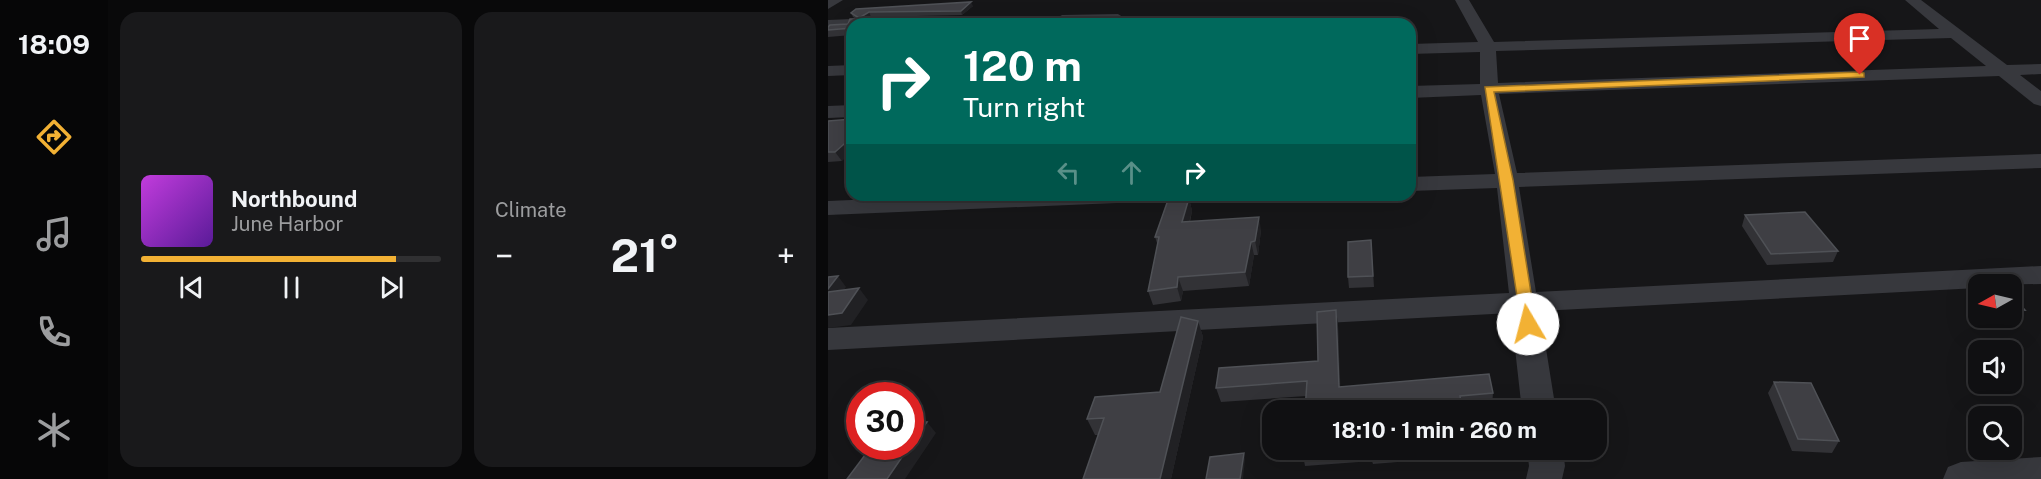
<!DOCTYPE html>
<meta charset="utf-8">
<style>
body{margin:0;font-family:"Public Sans",sans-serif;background:#19191b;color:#f1f3f6;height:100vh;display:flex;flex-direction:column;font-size:22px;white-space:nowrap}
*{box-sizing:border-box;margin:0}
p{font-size:20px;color:#9c9d9f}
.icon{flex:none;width:33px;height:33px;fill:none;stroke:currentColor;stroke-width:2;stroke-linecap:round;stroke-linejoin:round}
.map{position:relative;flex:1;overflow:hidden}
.sheet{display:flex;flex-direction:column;gap:12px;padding:12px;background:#09090a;width:720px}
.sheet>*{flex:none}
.hud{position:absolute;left:18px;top:18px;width:570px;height:183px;border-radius:18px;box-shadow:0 6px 24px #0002,0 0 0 2px #303032;background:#00695c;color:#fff;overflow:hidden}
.needle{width:39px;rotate:262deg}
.buttons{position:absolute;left:1140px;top:274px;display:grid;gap:12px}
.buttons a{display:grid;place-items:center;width:54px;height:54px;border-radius:12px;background:#101012;box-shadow:0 6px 24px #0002,0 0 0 2px #303032;font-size:30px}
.speed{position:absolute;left:18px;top:382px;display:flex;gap:12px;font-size:30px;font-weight:700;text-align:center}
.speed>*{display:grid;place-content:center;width:78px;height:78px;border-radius:50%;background:#101012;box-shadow:0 6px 24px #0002,0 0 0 2px #303032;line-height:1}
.speed .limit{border:9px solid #d22;background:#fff;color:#111}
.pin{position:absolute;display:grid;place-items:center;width:51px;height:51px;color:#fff;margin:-62px -26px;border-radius:50% 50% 50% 0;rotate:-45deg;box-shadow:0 0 6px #0007}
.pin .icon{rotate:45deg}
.me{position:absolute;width:66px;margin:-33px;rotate:352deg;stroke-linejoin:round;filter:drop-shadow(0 0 4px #0008)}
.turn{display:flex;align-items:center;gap:21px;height:126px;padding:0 18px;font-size:27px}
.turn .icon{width:78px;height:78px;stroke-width:2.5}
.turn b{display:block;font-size:42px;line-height:51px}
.lanes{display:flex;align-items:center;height:57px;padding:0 18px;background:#0003;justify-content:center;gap:30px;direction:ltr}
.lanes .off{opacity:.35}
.big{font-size:45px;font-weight:700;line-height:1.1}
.sheet .tile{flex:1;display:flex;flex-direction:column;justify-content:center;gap:9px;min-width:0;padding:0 21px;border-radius:18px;background:#19191b}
.song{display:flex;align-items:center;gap:18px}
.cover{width:72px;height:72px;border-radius:9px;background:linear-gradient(135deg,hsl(290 70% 55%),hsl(270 70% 35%))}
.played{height:6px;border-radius:3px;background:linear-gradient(90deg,#f2b134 85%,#303032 85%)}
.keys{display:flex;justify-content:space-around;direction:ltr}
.heat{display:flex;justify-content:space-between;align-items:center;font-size:33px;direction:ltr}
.sheet .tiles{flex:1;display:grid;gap:12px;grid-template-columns:repeat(2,1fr)}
.trip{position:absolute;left:434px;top:400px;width:345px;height:60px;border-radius:18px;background:#101012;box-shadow:0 6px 24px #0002,0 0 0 2px #303032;font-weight:700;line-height:60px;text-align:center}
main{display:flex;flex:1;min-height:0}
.tabs{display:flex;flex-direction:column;width:108px;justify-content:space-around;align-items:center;background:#060607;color:#9c9d9f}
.tabs .icon{width:42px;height:42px}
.tabs .active{color:#f2b134}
.tabs b{font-size:27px;color:#f1f3f6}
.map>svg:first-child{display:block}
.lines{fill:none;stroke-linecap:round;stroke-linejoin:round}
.minor{fill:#37383d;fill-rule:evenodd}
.wall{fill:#323236}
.shaded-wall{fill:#212124}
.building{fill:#3f3f44;stroke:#4f5156;stroke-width:1.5}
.route{fill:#f2b134;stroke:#9d7322;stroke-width:1.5}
</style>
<main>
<nav class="tabs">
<b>18:09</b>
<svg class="icon active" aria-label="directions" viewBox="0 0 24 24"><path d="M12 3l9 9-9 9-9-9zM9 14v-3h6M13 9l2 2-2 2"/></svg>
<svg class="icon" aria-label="music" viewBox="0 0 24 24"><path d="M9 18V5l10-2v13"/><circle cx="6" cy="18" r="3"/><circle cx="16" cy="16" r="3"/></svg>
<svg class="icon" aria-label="phone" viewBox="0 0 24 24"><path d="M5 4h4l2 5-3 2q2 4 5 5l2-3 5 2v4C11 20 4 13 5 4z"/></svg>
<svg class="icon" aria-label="climate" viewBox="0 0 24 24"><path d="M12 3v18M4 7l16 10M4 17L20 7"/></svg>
</nav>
<section class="sheet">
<div class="tiles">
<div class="tile">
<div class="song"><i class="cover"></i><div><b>Northbound</b><p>June Harbor</p></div></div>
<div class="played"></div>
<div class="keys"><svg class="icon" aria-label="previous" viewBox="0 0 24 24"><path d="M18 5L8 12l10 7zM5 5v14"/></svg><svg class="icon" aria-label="pause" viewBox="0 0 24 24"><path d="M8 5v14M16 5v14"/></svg><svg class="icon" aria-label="next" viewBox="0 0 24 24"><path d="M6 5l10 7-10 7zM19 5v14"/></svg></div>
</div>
<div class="tile"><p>Climate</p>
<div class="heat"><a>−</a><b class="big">21°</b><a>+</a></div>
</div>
</div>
</section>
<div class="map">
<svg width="1213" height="479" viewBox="0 0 1213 479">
<rect width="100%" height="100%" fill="#161618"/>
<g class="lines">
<!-- minor -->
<path class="minor" d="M0,0H15L0,9Z
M627,0H641L666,42L1111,29L1077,0H1093L1179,65L1213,64V74L1192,75L1213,91V106L1206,104L1171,76L671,94L689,173L1213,154V168L691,187L708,292L1213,266V284L1150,285V288L712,311L728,411H694L683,313L0,350V328L681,293L669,188L582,191V177L667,174L653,95L582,98V86L652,84V52L582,54V44L650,42ZM1123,38L1158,66L670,83L668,51Z
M290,14L298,19L295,22L232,24L226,20L234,15Z
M24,19L32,24H24V29L0,30V20Z
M24,65V75L0,76V66Z
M24,105V117L0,118V106Z
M141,195H324L320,200L312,202L0,215V201Z
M699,450H735L737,466L734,479H698L701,466Z
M1213,457V479H1115L1120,467L1133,462Z"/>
</g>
<!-- wall -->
<path class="wall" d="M145,6L134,15L43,17L40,19L120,22L268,18L270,24H24V35L0,37V27L20,24L28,19L25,17L23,13Z
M0,121L14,161L0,162Z
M361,198L364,211L362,222L433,230L430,255H426L421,286L355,291L353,301L325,305L320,291L330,246L327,237Z
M917,215L1010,251L1005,262L939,265L914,226Z
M543,240L546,287L521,288L520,277Z
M1149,290H1150V302L1145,296Z
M1184,295L1197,310L1193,315H1184Z
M508,310L510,325L512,387L665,393L664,407L634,410L478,396L393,402L388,388L490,361Z
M370,321L375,337L343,479H255L270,435H267L259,419L332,392Z
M946,382L1011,441L1004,453L964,451L940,393Z
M474,450H582V461L545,464L544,461L477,466Z"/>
<!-- shaded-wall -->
<path class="shaded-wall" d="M143,2L145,6L134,15L133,11Z
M41,12L43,17L33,23L31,18Z
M268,18L270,24H263Z
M24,137V152L14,161L7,152Z
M361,198L364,211L358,235L354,222Z
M431,217L433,230L430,255L427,241Z
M423,242L426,255L421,286L417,272Z
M10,276L18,287L7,303L0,295V289Z
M350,277L355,291L353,301L349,287Z
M31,288L40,300L23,325L0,328V315Z
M508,310L510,325L513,401L511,387Z
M370,321L375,337L343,479H332Z
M99,422L108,433L77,479H59L81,447H82V445Z
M416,453L417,459L415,479H412Z"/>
<!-- building -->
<path class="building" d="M143,2L133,11L41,12L31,18L23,13L28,9Z
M268,18L263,24H24V28L0,30V27L2,25L20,24L22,19H119L115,22Z
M24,119V137L7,152H0V121Z
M361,198L354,222L431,217L427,241L423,242L417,272L350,277L349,287L320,291L331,237H327L340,200Z
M977,212L1010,251L943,254L917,215Z
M543,240L545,276L520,277V242Z
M10,276L0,289V277Z
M31,288L14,313L0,315V292Z
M1184,295L1197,310L1184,309Z
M508,310L511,387L661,374L665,393L632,396L634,411H477L479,381L388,388L391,368L490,361L489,312Z
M353,317L370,321L332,479H255L276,418L259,419L267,397L332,392Z
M946,382L983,383L1011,441L970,439Z
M82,422H99L82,445Z
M43,447H81L59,479H19Z
M474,450H502L474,452Z
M416,453L412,479H378L382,457Z"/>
<!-- route -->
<path class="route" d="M1032,72L1036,73V77L666,92L685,180L708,324L700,330L694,329L657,87Z"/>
</svg>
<div class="buttons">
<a><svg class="needle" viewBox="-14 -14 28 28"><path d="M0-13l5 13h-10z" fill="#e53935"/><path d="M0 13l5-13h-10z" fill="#9c9d9f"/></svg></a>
<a><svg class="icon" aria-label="sound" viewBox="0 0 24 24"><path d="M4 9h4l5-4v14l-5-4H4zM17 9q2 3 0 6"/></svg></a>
<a><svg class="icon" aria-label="search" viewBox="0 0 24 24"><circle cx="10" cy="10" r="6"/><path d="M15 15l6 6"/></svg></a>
</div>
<div class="speed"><div class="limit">30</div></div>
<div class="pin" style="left:1032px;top:75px;background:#d93025"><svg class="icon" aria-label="arrive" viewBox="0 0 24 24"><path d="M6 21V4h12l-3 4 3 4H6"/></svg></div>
<svg class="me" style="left:700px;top:324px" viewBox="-20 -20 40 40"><circle r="19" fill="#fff"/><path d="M0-13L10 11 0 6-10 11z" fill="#f2b134"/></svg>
<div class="trip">18:10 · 1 min · 260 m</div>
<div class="hud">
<div class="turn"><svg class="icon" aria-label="right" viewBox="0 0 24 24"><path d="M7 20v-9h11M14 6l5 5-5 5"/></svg><div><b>120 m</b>Turn right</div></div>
<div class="lanes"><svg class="icon off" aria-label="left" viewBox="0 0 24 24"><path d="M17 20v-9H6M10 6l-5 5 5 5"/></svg><svg class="icon off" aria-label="ahead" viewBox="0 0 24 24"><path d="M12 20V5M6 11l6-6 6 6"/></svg><svg class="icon" aria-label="right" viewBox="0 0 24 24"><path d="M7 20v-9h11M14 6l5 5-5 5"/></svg></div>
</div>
</div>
</main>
